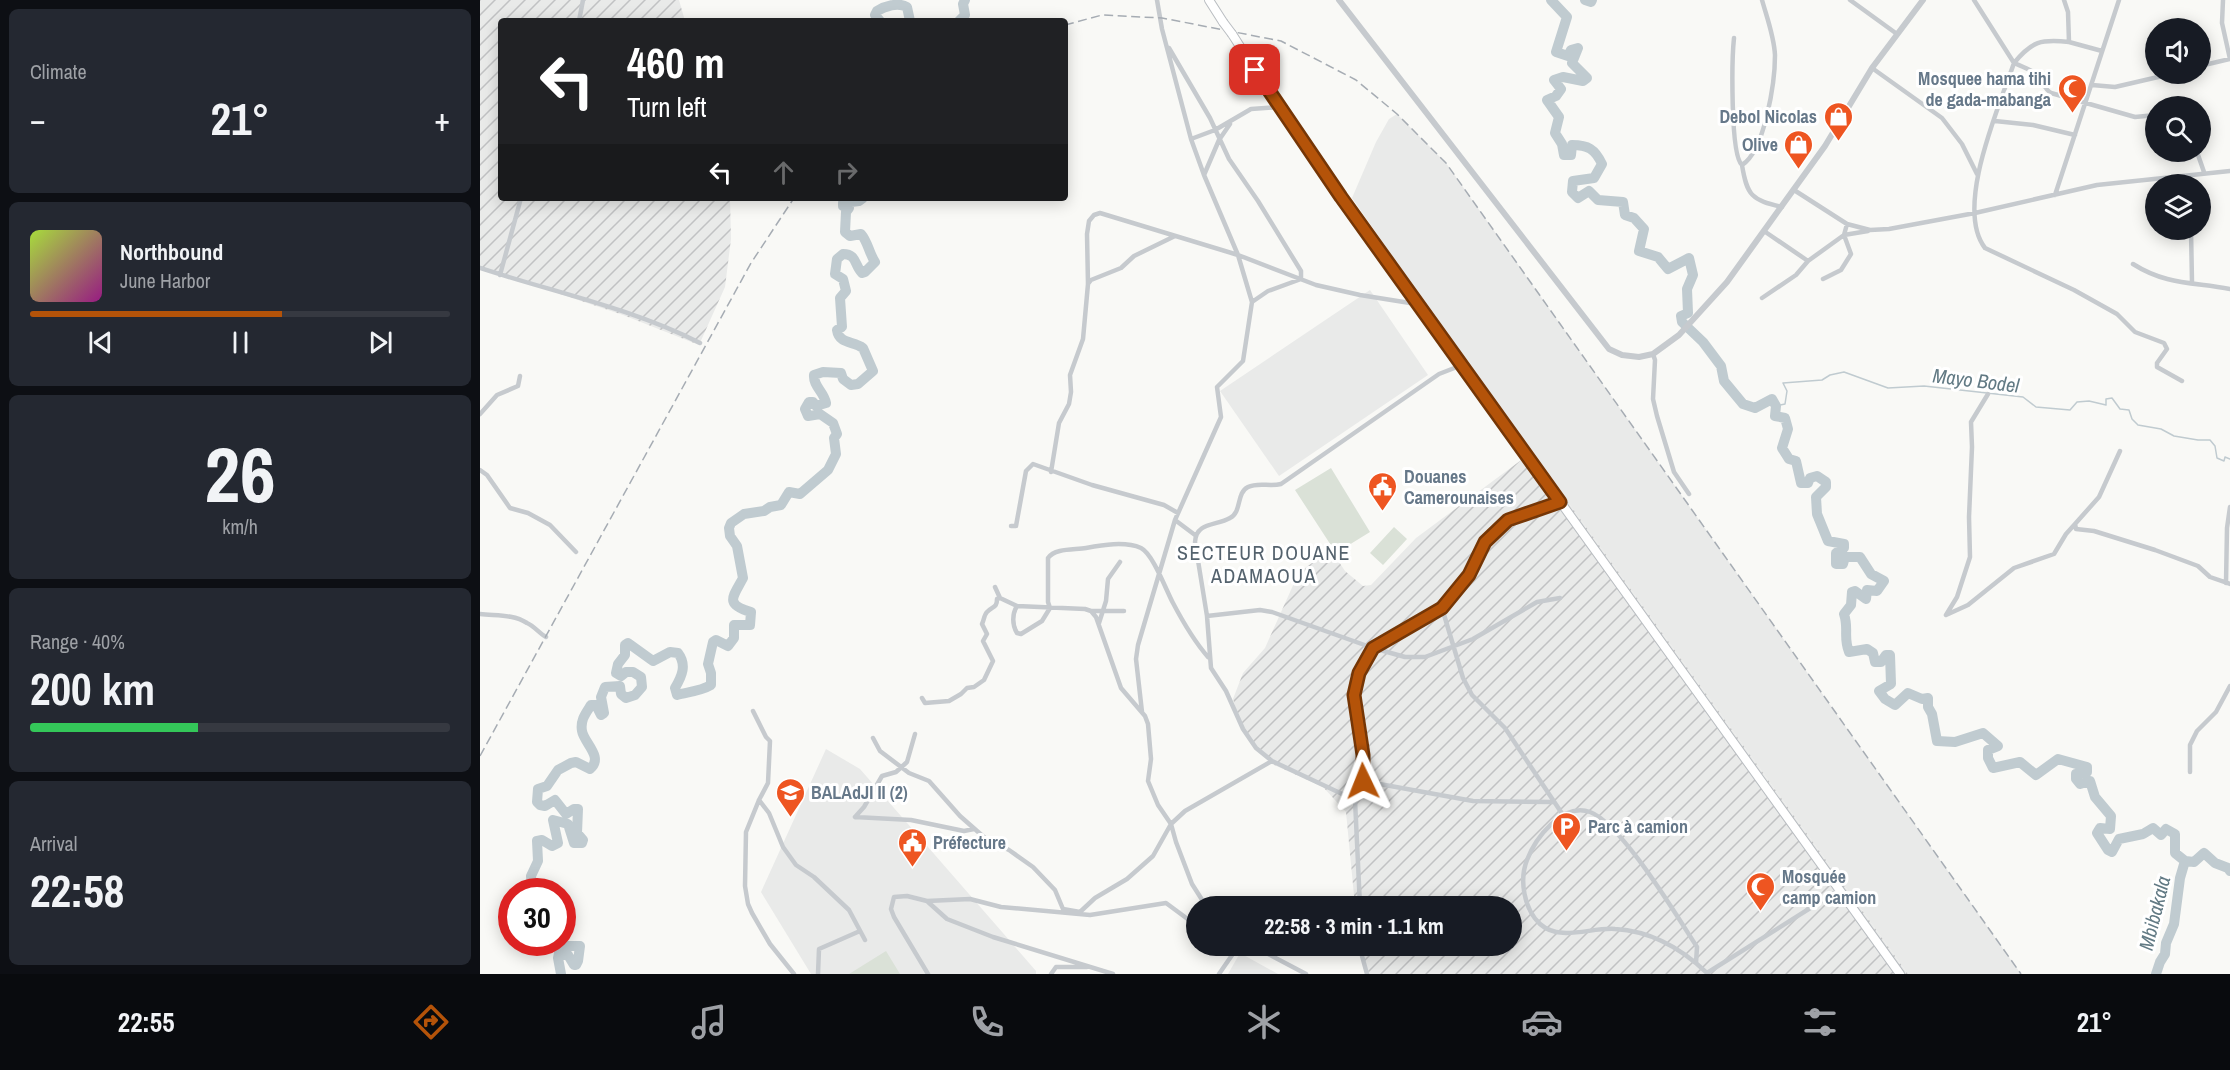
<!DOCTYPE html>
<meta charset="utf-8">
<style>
body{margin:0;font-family:"Archivo Narrow",sans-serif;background:#242831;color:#f1f3f6;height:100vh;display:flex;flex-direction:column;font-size:22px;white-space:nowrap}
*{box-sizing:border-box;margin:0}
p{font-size:20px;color:#9ea1a6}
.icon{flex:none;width:33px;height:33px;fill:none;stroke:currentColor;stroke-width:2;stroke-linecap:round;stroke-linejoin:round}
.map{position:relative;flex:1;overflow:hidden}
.panel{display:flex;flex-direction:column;gap:9px;padding:9px;background:#0d0f14;width:480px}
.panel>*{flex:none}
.hud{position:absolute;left:18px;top:18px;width:570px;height:183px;border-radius:6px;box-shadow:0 3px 15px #0003;background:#202124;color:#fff;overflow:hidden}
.controls{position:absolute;left:1665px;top:18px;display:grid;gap:12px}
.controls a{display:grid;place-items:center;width:66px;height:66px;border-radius:50%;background:#171b24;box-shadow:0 3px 15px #0003;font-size:30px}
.speed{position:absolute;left:18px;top:878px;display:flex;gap:12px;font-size:30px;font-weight:700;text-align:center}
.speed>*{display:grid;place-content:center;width:78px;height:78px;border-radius:50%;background:#171b24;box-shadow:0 3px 15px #0003;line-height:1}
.speed .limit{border:9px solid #d22;background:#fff;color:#111}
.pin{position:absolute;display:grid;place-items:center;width:51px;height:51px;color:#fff;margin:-26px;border-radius:12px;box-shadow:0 3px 9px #0006}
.me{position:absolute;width:66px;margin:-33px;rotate:358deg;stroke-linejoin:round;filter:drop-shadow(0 0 4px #0008)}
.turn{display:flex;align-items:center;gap:21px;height:126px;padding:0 30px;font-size:27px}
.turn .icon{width:78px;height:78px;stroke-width:2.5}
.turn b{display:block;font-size:42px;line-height:51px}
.lanes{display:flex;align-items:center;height:57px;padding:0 30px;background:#0003;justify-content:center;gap:30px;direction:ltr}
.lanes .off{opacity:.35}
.big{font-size:45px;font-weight:700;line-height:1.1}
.panel .widget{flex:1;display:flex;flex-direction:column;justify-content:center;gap:9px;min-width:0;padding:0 21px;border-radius:9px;background:#242831}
.panel .dial{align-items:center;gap:0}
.dial b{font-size:78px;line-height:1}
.song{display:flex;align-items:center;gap:18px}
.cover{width:72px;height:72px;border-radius:9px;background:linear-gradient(135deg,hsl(80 70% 55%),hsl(310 70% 35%))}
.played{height:6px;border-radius:3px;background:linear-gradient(90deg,#b45309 60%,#363941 60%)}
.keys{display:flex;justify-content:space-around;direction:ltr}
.heat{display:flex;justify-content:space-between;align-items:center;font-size:33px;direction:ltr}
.charge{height:9px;border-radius:4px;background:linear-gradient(90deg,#34c759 40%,#363941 0)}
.trip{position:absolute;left:706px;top:896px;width:336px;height:60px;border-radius:30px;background:#171b24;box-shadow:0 3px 15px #0003;font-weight:700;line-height:60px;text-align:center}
.dock{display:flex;height:96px;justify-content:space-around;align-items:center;background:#090b0e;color:#9ea1a6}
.dock .icon{width:42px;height:42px}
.dock .current{color:#b45309}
.dock b{font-size:27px;color:#f1f3f6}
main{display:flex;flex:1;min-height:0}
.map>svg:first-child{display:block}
.built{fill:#e9eae9}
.industrial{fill:url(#industrial-furrows)}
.pitch{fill:#dae1d7}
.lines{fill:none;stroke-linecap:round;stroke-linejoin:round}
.stream{stroke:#c0cbd0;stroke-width:1.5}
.river{stroke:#c0cbd0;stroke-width:10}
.primary-casing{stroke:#b9bdc1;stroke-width:10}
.minor{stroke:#c6cace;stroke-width:4.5}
.tertiary{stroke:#c6cace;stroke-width:6}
.primary{stroke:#fff;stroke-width:8}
.rail{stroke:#a6acb3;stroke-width:1.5;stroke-dasharray:9 4.5;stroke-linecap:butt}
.primary-bridge-casing{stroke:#b9bdc1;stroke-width:10;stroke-linecap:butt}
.primary-bridge{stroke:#fff;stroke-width:8}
.route-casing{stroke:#753606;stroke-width:15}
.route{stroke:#b45309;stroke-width:10}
.labels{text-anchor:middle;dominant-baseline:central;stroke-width:6;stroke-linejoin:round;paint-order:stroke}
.poi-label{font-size:18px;font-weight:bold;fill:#667889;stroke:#fff;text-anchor:start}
.water-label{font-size:20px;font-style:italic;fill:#627a84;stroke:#fff}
.neighbourhood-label{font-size:20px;letter-spacing:1.5px;fill:#54626d;stroke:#fff}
</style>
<main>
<section class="panel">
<div class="widget"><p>Climate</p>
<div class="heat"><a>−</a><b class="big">21°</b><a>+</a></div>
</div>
<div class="widget">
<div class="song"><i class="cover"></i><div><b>Northbound</b><p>June Harbor</p></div></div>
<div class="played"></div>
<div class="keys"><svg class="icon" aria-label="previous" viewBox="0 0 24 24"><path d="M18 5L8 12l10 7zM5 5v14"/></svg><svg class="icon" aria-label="pause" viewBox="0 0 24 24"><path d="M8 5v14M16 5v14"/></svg><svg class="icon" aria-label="next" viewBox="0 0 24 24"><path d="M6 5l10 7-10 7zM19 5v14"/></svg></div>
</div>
<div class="widget dial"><b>26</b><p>km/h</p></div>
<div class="widget"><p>Range · 40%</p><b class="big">200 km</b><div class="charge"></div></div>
<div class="widget"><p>Arrival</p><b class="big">22:58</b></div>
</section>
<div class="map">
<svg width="1750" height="974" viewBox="0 0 1750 974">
<defs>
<pattern id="industrial-furrows" width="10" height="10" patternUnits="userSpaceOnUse" patternTransform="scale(1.5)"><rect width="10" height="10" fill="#e9eae9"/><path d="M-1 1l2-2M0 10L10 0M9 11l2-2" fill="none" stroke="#c1c2c3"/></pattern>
</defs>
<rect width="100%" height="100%" fill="#f9f9f6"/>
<!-- built -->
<path class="built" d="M917,114L966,163L1541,974H1428L951,312L872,198L896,142L909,119Z
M890,290L948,375L799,476L740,391Z
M346,749L380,769L556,971V974H331L281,892Z
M760,953L798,974H748Z"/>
<!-- industrial -->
<path class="industrial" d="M0,0H199L205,21H21V198H250L251,239L245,287L219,345L143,315L0,267Z
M1052,452L1428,974H889L880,945H1032V906H875L866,812L843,787L792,764L762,731L753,699L763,673L785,648L819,572L851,550L865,571L883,586L891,585L936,538Z"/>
<!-- pitch -->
<path class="pitch" d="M851,468L890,532L856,553L815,490Z
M914,527L927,539L903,565L890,553Z
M406,951L420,974H369Z"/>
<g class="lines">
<!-- stream -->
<path class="stream" d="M1296,406L1305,404L1307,391L1303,383L1342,380L1350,375L1364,372L1408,388L1444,386L1543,397L1556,407L1590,410L1597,402L1609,401L1626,405V399L1632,398L1640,409L1649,410L1652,419L1658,425L1681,429L1694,436L1718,440H1730L1735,446L1737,458L1744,461L1745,457L1750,459"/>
<!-- river -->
<path class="river" d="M1071,0L1087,17L1076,52L1088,56L1091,50L1098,48L1092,63L1107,78L1103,81L1083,77L1074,80L1081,89L1076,96L1067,100L1079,117L1075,133L1082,144L1084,155H1091L1092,145C1108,145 1115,149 1122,164L1114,178L1093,181L1092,192L1098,198L1109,191L1118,200L1143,202L1145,215L1154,218L1164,229L1159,251L1178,257L1188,269L1209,258L1213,275L1207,289L1208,313L1201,316L1202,322L1223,342L1241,366L1244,381L1263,404L1275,408L1292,399L1296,406L1295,416L1305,418L1308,429L1302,448L1309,459L1316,461L1321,483H1328L1330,478L1337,476L1346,482V487L1336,497L1337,514L1348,541L1364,544V548L1356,553V564H1363L1365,557H1380L1391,574L1404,581L1397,591L1387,590L1386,599L1375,591L1372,592L1371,605L1364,614C1369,629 1363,637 1369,652L1387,649L1393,653L1395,662H1401L1406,655H1410L1411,684L1399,691L1405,699L1415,705L1428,693L1442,699L1448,698V707L1452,714L1457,741L1475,742L1503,733L1518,746L1508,750V758L1513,768L1540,762L1556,775L1578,759L1607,767V772L1596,774V779L1600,784L1610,781L1615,797L1631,816L1630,829L1620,828L1617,833L1628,850L1632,852L1639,839L1663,834L1673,828L1681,835L1686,829L1695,834V853L1705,861L1714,862L1724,853L1735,863L1748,868L1750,871
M1105,0L1111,2L1112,0
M400,21L395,15L397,11C405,6 418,2 427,7L430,21
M479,21L485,15L483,4L485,0
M52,891L51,876L58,861L57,841L62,840L72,846L78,843L73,820L88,824L94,843H102L103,840L97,833L98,809H94L86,814L75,800L65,806L60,805L57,802L58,789L67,786L78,770L91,763L96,762L110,769C124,757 104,743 102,731C100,720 106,713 111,705H116L121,715L124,713L121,697L125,687L140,686L141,694L146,698L155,695L162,687L161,677L153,672H146L141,676L136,673L138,664L145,655V645L148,643L173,661L190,652L198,653C207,665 202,676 195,688L197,695C208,692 221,691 231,685V673L228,664L233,642L236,640L248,646L254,638V625H270L271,612C244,604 253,597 263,578L257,546L250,536L249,528L251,523L264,514L284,511L290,507L301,505L309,492L320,494L348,470L356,454L354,438L357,434L353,423L340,414L328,416L325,409L329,402H333L336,406L346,403C344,392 333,386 334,375L343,372L361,373L363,379L371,385L378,384L393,371L383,348C373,341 359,344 357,330L362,327L360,298L366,291L363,279L355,274L357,259L363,254C377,254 374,265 382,273L385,272L395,262C389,253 388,242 381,234L370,236L365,232L366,212L369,208L363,206V203L379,201L383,198
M79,942L88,946H100L98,961L96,965H94L88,955L79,953L78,958L81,974
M1676,974L1680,962L1685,954L1686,943L1694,924L1700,878L1705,861"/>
<defs>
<path id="primary" d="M729,0L743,22
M752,34L799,107L861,197L1420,974"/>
</defs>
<!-- primary casing -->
<use href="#primary" class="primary-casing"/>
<!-- minor -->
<path class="minor" d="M1370,0L1417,34
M1494,0L1534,63C1519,107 1474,208 1505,248L1594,290L1637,314L1655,332L1684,343L1687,349L1677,363V367L1702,381
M1584,0L1588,12L1589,42L1622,51
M1743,0L1742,23L1750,59
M99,21L103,0
M1254,38C1252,57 1250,155 1262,165C1285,151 1295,81 1295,55C1294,36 1287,18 1282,0
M1589,42C1561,39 1552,41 1534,63C1541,66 1550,69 1556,74C1563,80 1563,88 1571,93L1655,117L1676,115
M689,48L730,118L749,159L778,201L821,271V279L788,291L772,302
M1720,66L1750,59
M1392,68L1462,118L1482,144L1497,174
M1612,85L1635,87L1691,74
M1515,121L1553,125L1595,135
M711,139L735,130L771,109L799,107
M1717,152L1724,172
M1262,165C1267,196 1272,200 1302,207
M724,175L739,140L750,124
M1314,190L1367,224L1390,230L1409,229L1495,213L1617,185L1750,171
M1575,195L1639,0
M1711,230L1712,282
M1284,231L1328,261
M1653,264C1686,285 1713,282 1750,289
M0,268C73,292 151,308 220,343
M20,275L41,198
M1343,279L1361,270L1371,254L1364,235L1367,224
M608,284L611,280L641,268L654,256L695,236
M1282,298L1316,275L1328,261L1364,235L1388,231
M1173,354L1175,360L1173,399L1177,416L1194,472L1209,494
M1508,394L1491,422L1492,447L1489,517L1490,557L1477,597L1466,615L1488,605L1534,568L1574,554L1586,534L1595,524
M0,414L17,395L38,386L40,376
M1640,451L1619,497L1595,524L1596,529L1614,531L1675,550L1718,566L1730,577L1750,584
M0,470L7,475L30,508L48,513L70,525L96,552
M571,472L579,423L589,404L591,392L590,375L603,339L608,284L607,234L609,221L614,215L620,213L758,255L836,285L880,295L930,303
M695,520L715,535
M531,526H536L546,471L553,464L612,485L684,505L698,513
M1746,583L1747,528L1750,507
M515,587L520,598L537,606L605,609L611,611L616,617L641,688L665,716L668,724L671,759L668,781L678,805L691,824L696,842L712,884L726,906
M537,606C532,614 532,625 537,633L541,634L562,621L570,608L568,602V558C575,548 594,550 606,548C622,545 645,541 661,548C673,554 686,590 693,603C703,622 714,641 728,657
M962,608L983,678L992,695L1025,728L1083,815
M611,611H644
M0,614C16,616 33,614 47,623C54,626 59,633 66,637
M727,616L780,610L792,612L893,648L925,657H945L993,639L1057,602L1080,598
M619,623L626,601L628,579L640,562
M442,698L445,703L469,701L481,694L487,688L494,687L504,680L513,661L503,641L507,634L502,624C504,620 504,615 507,612C513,606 517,608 517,599L520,598
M273,711L286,737L290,741L288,783L279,800L266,832L265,886L268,904L272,913L290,944L314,974
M662,712L656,659L658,645L695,520L741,417L737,387L763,361L772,302L758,255L724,175L711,139L682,29L677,0
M393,738L400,751L429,773L449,781L480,816L505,838L529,850L553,867L575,890L583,909L600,912L615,898L647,879L673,856L691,824L705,811L792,761
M1710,772V745L1717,731L1736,712L1750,686
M883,781L993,801L1074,802
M279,800L289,813L303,847L316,865L334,877L369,910L385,940
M875,800L792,761L776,748L763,729L746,691L731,668L727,616L715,542C716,522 736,526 750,518C762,512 756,493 768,487C778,482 790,487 801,484L959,374L982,365
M375,817L431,820L484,831L494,829
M375,817L384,807L402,776L416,772L427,762L435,734
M448,902L467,919L513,937L633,974
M880,906L875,800L883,781V755L874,695L880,673L893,648L937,625L962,608L989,575L1005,542L1027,520L1080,502
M771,945L826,974
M881,945L882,956L887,974
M1216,963L1217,947C1196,915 1142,824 1110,812C1082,802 1055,839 1047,860C1039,880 1044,909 1060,924C1080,942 1111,927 1135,929C1171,931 1202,949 1227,973L1359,890
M338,974L339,949L380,931
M448,974L414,917L411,909L414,897L427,896L447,901L490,899L521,907L610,915L686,903L709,920L717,921
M571,974L576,967H607
M739,974L759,945"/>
<!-- tertiary -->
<path class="tertiary" d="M859,0L1129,349L1142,355L1159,357L1173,354L1199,335L1247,282L1345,146L1392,68L1443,0"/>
<!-- primary -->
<use href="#primary" class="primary"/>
<!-- rail -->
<path class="rail" d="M585,25L622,15L682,18L801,41L876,80L917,114L966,163L1541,974
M0,756L271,263L314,198"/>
<defs>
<path id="primary-bridge" d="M743,22L752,34"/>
</defs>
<!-- primary-bridge casing -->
<use href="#primary-bridge" class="primary-bridge-casing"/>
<!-- primary-bridge -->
<use href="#primary-bridge" class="primary-bridge"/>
</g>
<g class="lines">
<defs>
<path id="route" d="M775,70L861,197L1080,502L1028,520L1005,542L989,575L962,608L893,648L879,673L874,695L883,755V781"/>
</defs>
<!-- route casing -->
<use href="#route" class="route-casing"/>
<!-- route -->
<use href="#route" class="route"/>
</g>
<!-- icons -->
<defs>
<symbol id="mosque-pin" viewBox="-11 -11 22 30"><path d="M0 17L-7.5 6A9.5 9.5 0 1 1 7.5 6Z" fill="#ee5521" stroke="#fff"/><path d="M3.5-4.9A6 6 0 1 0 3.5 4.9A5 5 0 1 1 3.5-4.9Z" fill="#fff"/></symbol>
<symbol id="shop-pin" viewBox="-11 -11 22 30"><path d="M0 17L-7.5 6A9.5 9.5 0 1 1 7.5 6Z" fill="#ee5521" stroke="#fff"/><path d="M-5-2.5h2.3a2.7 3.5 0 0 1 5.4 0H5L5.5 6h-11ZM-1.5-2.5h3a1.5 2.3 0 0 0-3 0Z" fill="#fff"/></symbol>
<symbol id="civic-pin" viewBox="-11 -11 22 30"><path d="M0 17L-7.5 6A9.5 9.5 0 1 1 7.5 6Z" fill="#ee5521" stroke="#fff"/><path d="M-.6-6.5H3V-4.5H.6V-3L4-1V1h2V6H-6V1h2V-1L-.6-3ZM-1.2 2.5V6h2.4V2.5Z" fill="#fff"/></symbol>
<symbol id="school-pin" viewBox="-11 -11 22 30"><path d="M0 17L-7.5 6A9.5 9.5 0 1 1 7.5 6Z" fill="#ee5521" stroke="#fff"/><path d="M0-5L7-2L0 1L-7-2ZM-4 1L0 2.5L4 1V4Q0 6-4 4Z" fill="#fff"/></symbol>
<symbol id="parking-pin" viewBox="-11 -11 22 30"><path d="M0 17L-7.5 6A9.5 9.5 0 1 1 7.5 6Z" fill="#ee5521" stroke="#fff"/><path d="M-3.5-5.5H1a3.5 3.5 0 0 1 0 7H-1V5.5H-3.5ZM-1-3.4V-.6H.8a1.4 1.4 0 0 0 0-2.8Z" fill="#fff"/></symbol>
</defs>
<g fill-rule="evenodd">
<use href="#mosque-pin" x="1576" y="72" width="33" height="45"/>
<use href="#shop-pin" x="1342" y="100" width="33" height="45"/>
<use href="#shop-pin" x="1302" y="128" width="33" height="45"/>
<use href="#civic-pin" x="886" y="470" width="33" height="45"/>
<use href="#school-pin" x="294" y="776" width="33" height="45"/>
<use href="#parking-pin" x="1070" y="810" width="33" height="45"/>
<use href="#civic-pin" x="416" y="826" width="33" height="45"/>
<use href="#mosque-pin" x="1264" y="870" width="33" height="45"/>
</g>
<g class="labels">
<!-- poi labels -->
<g class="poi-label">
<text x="1571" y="78" text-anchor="end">Mosquee hama tihi<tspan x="1571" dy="21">de gada-mabanga</tspan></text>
<text x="1337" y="116" text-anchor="end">Debol Nicolas</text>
<text x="1298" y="144" text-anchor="end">Olive</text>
<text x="924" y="476">Douanes<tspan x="924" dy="21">Camerounaises</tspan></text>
<text x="331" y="792">BALAdJI II (2)</text>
<text x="1108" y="826">Parc à camion</text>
<text x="453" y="842">Préfecture</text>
<text x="1302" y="876">Mosquée<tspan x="1302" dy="21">camp camion</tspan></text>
</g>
<!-- water labels -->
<g class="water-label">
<text transform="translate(1496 380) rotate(7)">Mayo Bodel</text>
<text transform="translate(1674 913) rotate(-76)">Mbibakala</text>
</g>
<!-- neighbourhood labels -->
<g class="neighbourhood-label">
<text x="784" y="552">SECTEUR DOUANE<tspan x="784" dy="23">ADAMAOUA</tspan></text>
</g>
</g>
</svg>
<div class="controls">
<a><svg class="icon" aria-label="sound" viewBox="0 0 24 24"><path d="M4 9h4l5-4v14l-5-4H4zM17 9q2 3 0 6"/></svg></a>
<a><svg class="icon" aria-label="search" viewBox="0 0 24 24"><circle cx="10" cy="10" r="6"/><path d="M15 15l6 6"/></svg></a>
<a><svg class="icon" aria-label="layers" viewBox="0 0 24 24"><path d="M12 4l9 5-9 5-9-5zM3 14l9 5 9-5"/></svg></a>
</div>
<div class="speed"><div class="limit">30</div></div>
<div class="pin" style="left:775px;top:70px;background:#d93025"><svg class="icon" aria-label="arrive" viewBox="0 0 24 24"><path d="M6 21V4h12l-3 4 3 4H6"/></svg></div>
<svg class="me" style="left:883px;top:781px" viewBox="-20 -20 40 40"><path d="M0-17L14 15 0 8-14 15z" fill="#b45309" stroke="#fff" stroke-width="4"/></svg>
<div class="trip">22:58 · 3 min · 1.1 km</div>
<div class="hud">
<div class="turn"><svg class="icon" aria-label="left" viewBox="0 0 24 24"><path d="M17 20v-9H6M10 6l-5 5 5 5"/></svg><div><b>460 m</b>Turn left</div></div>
<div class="lanes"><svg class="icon" aria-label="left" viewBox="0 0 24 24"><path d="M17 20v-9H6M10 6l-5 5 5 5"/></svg><svg class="icon off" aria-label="ahead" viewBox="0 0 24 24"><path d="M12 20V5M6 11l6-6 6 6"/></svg><svg class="icon off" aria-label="right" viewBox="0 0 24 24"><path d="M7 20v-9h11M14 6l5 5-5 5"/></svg></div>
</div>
</div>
</main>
<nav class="dock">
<b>22:55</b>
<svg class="icon current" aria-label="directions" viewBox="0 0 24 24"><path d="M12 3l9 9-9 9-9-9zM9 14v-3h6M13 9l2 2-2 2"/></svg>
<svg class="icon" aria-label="music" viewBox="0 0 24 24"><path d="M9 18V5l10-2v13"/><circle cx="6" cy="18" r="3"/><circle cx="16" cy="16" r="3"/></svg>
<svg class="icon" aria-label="phone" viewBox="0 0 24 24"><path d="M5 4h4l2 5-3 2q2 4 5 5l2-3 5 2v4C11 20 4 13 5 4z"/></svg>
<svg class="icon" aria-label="climate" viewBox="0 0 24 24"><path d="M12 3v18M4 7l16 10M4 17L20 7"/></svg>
<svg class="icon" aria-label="car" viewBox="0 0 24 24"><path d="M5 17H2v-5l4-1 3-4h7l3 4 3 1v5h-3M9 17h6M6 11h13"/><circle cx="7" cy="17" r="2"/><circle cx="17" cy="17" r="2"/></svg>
<svg class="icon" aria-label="filters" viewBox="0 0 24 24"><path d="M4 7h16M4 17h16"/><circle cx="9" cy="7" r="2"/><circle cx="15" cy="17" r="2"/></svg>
<b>21°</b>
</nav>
